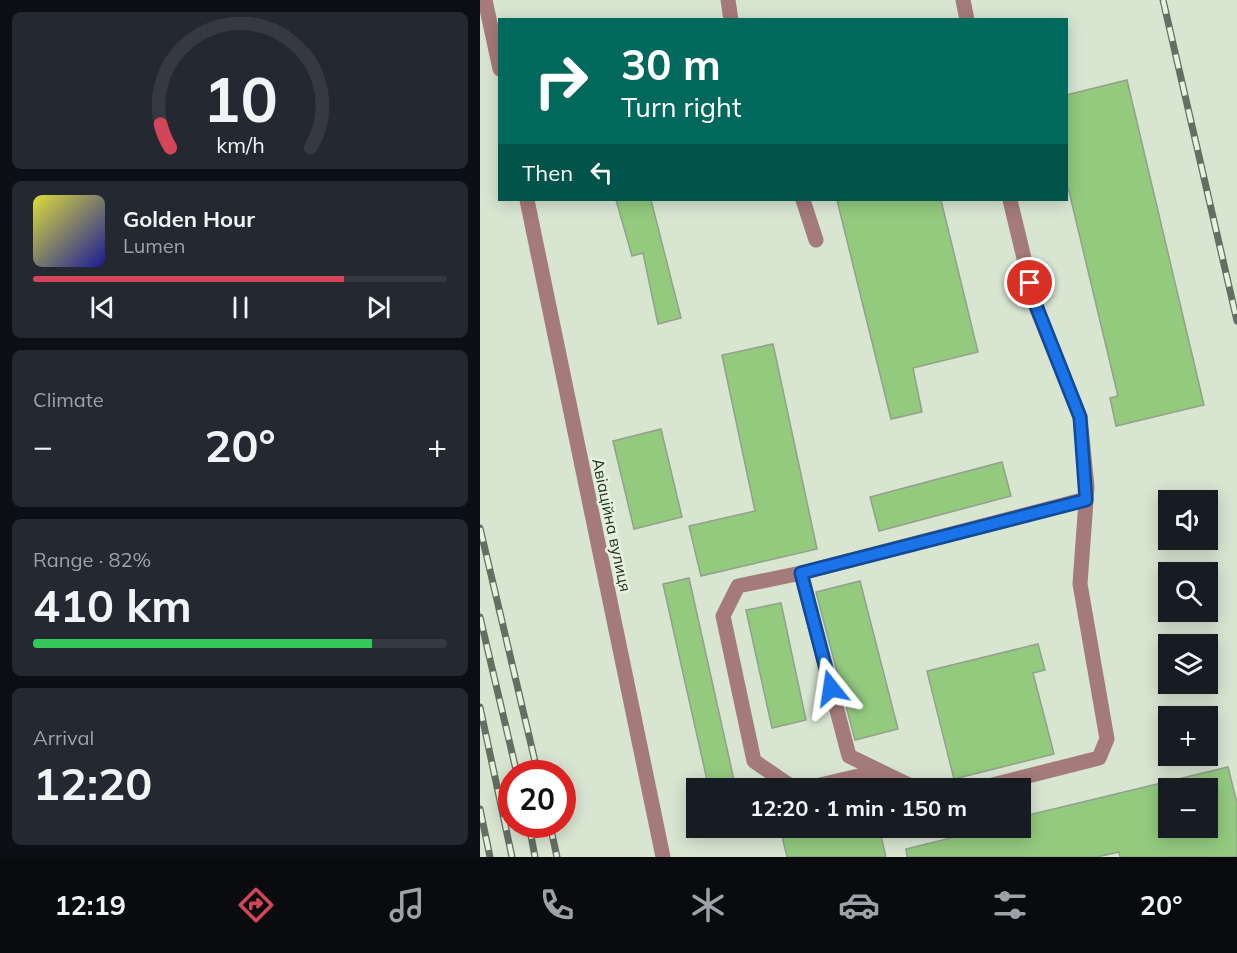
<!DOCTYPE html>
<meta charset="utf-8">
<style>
body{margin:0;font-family:Mulish,sans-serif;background:#242831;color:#f1f3f6;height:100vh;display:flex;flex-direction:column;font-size:22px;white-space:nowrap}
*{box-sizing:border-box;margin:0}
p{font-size:20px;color:#9ea1a6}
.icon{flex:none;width:33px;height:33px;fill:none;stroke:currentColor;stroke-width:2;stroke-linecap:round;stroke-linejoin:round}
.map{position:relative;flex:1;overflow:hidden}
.side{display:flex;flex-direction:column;gap:12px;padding:12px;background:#0d0f14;width:480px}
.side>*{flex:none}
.guide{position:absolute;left:18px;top:18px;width:570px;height:183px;border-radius:0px;box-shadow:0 3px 15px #0003;background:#00695c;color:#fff;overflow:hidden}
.controls{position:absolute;left:678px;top:490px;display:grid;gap:12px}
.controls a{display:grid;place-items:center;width:60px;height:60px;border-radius:0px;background:#171b24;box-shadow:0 3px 15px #0003;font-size:30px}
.speed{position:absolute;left:18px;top:760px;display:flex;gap:12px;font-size:30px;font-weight:700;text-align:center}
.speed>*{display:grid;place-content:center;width:78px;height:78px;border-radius:50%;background:#171b24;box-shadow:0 3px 15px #0003;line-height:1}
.speed .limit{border:9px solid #d22;background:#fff;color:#111}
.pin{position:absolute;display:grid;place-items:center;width:51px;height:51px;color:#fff;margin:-26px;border:3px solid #fff;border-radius:50%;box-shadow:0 2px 6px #0007}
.me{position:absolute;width:66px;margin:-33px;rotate:345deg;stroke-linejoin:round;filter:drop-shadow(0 0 4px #0008)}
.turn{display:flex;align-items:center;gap:21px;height:126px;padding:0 24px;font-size:27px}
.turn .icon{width:78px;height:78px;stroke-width:2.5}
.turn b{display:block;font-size:42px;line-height:51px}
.then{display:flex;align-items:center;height:57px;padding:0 24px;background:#0003;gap:12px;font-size:22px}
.big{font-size:45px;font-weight:700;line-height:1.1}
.side .tile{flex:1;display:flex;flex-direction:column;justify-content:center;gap:9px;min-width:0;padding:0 21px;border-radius:9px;background:#242831}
.side .dial{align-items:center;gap:0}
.dial svg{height:156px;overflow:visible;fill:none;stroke:#363941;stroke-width:7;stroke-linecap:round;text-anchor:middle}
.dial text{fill:#f1f3f6;stroke:none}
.song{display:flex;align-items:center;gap:18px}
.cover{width:72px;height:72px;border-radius:9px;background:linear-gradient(135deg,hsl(60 70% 55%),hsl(240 70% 35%))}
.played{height:6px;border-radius:3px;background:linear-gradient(90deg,#d54558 75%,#363941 75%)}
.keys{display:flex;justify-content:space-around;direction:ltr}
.heat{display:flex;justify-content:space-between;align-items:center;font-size:33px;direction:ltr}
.charge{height:9px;border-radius:4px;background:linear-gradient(90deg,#34c759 82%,#363941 0)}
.trip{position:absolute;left:206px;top:778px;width:345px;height:60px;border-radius:0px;background:#171b24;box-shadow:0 3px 15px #0003;font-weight:700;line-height:60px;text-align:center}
.menu{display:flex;height:96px;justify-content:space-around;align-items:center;background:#090b0e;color:#9ea1a6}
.menu .icon{width:42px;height:42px}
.menu .active{color:#d54558}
.menu b{font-size:27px;color:#f1f3f6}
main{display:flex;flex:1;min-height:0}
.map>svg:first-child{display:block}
.building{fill:#93ca7e;stroke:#92a08d;stroke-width:1.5;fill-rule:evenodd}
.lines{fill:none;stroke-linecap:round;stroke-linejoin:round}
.minor{stroke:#a47a7b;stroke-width:15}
.rail-casing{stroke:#656e62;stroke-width:7}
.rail{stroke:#e4f3de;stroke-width:4.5;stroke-dasharray:14;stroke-linecap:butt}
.route-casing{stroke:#114b97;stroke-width:15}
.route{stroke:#1a73e8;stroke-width:10}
.labels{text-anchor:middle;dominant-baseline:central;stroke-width:5;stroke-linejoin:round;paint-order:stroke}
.street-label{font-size:16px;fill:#282d26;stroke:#e4f3de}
</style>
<main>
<section class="side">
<div class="tile dial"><svg viewBox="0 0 100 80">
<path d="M14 69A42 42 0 1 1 86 69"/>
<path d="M14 69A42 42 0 0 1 9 57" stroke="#d54558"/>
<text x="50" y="56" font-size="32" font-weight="700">10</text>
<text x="50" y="72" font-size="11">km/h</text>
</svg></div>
<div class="tile">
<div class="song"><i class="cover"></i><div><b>Golden Hour</b><p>Lumen</p></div></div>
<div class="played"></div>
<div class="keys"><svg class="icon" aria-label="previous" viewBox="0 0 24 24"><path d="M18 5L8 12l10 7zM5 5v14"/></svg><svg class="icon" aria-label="pause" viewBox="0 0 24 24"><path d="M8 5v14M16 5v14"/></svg><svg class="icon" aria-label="next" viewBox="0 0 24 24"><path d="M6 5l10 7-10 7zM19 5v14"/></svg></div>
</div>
<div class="tile"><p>Climate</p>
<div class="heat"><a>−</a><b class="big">20°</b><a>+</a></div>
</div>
<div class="tile"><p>Range · 82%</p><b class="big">410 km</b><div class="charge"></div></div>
<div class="tile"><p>Arrival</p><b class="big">12:20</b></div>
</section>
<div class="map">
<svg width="757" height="857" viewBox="0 0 757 857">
<rect width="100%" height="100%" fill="#d7e5d1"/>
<!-- building -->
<path class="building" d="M647,80L724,405L636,426L630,398L638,396L586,179V95Z
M136,200H171L201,318L178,324L163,253L152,256Z
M357,200H461L498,352L433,368L442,412L411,419Z
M293,344L337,549L221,576L209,526L275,511L242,355Z
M181,429L202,517L154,529L133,441Z
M522,462L531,496L399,531L390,497Z
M209,578L256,789H229L183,584Z
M380,581L418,729L375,740L336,592Z
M301,603L326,720L292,728L266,610Z
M558,644L565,670L553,673L574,754L474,779L447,671Z
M748,767L757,803V857H640L639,852L617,857H427L426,849L487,834L486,828H540V817ZM688,789H728V828H688Z
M300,828H399L406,857H307Z"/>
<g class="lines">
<!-- minor -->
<path class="minor" d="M5,0L20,69
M248,0L251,20
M483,0L487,20
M47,200L183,857
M323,200L336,240
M315,789L274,761L243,616L258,586L321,573
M323,789L400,771
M437,789L369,756L321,573L606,499
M497,789L619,758L627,739L600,584L607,487L600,417L555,304L530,200"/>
<defs>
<path id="rail" d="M683,0L757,321
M0,528L58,774
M0,617L37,774
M0,707L32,857
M0,809L10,857
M49,825L55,857
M70,825L77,857"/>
</defs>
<!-- rail casing -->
<use href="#rail" class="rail-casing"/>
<!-- rail -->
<use href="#rail" class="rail"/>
</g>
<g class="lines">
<defs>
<path id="route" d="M351,688L321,573L606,500L600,417L555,303L550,283"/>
</defs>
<!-- route casing -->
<use href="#route" class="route-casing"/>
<!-- route -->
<use href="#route" class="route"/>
</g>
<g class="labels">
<!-- street labels -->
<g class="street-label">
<text transform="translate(132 525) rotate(78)">Авіаційна вулиця</text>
</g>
</g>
</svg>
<div class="controls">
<a><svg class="icon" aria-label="sound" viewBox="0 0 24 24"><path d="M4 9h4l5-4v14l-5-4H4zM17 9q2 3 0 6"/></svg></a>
<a><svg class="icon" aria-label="search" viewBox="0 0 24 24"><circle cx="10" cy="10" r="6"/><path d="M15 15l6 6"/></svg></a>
<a><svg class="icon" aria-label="layers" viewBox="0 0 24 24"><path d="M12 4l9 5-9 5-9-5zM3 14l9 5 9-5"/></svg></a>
<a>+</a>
<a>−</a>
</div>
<div class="speed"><div class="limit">20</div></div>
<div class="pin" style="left:550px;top:283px;background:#d93025"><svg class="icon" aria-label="arrive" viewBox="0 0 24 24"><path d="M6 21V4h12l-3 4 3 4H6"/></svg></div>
<svg class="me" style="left:351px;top:688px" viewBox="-20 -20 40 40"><path d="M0-17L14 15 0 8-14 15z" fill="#1a73e8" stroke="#fff" stroke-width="4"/></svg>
<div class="trip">12:20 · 1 min · 150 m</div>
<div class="guide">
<div class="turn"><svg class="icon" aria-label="right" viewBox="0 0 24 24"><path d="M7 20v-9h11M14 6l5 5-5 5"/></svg><div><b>30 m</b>Turn right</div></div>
<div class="then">Then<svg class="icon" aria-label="left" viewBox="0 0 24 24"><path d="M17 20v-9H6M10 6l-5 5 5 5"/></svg></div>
</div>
</div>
</main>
<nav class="menu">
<b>12:19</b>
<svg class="icon active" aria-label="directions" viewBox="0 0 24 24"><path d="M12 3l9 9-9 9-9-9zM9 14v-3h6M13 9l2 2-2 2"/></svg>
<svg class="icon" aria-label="music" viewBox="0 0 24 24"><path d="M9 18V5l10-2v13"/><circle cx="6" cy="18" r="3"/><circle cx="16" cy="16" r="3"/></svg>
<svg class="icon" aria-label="phone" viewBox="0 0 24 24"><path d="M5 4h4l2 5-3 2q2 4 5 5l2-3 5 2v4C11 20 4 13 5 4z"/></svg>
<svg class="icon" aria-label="climate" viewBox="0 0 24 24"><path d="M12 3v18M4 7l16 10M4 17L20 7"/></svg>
<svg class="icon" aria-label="car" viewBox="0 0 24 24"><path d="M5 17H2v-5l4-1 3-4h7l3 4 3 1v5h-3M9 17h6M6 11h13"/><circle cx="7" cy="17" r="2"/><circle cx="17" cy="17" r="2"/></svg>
<svg class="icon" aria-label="filters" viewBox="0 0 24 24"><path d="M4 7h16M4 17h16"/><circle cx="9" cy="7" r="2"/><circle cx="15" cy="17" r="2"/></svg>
<b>20°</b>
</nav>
